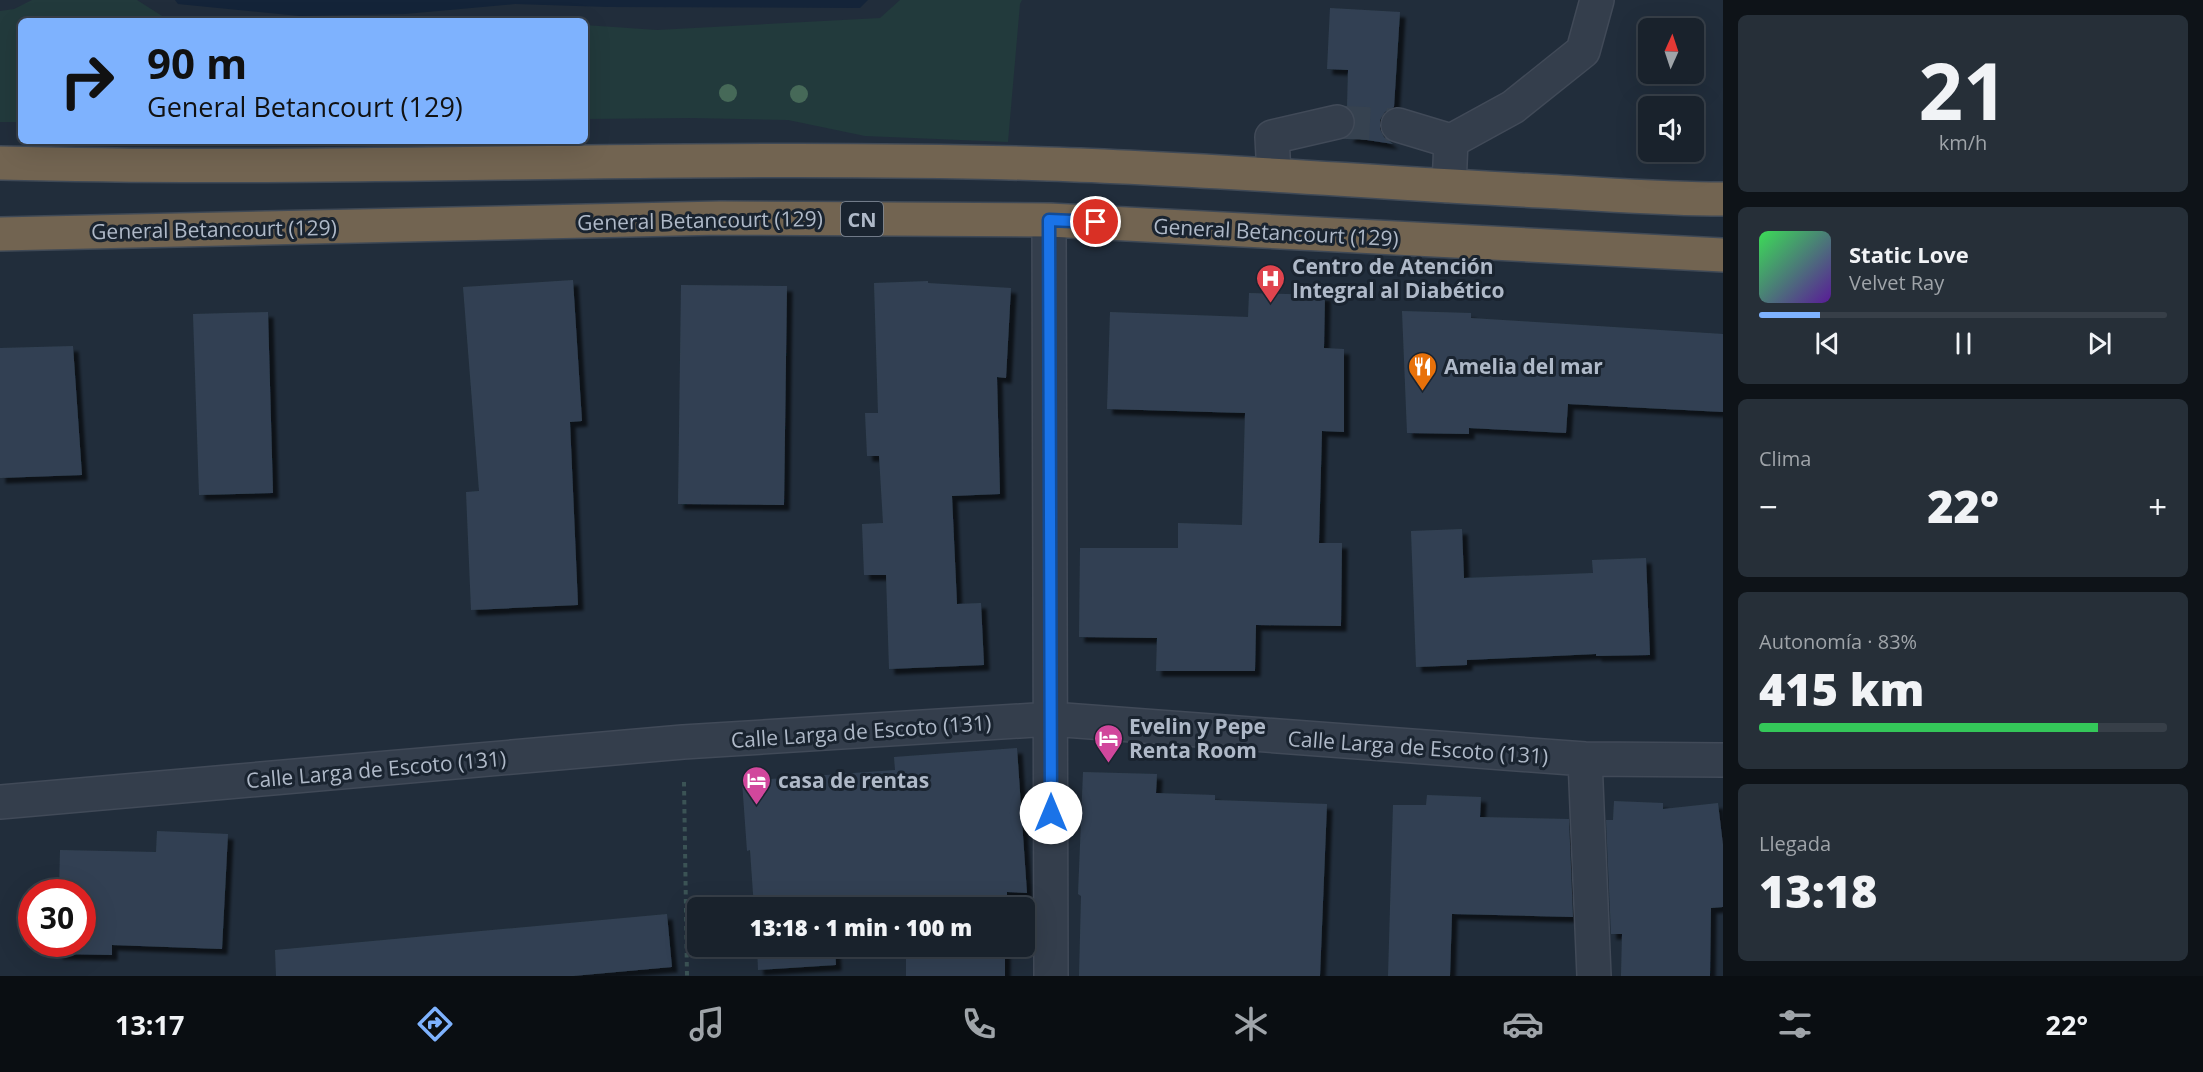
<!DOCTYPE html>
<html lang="es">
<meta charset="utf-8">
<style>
body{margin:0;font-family:"Open Sans",sans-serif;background:#262f38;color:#f1f3f6;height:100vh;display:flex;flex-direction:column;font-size:22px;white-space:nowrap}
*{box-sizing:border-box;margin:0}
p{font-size:20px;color:#9fa4a9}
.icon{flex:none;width:33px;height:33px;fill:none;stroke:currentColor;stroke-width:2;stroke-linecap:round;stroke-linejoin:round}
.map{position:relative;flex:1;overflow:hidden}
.panel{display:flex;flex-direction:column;gap:15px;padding:15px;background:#0e1318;width:480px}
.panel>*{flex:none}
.hud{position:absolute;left:18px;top:18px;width:570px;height:126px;border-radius:9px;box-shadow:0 6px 24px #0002,0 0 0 2px #373f48;background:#7eb2fe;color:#111;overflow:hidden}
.needle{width:39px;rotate:3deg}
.buttons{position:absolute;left:1638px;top:18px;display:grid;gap:12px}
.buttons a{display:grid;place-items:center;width:66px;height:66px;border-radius:9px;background:#19222c;box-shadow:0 6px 24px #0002,0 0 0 2px #373f48;font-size:30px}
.speed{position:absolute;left:18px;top:879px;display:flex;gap:12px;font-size:30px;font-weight:700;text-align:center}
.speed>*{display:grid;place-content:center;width:78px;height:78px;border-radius:50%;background:#19222c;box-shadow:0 6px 24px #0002,0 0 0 2px #373f48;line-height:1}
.speed .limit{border:9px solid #d22;background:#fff;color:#111}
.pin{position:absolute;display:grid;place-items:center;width:51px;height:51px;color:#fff;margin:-26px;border:3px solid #fff;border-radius:50%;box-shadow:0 2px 6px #0007}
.me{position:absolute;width:66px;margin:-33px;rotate:0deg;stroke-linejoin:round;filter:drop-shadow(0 0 4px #0008)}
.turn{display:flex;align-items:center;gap:21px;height:126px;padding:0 30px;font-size:27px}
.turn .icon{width:78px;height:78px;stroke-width:2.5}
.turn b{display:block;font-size:42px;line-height:51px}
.big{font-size:45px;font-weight:800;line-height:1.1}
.panel .widget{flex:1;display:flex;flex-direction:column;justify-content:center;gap:9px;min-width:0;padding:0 21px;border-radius:9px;background:#262f38}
.panel .dial{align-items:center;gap:0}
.dial b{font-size:78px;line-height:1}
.song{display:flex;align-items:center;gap:18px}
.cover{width:72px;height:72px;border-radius:9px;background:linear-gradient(135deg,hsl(130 70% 55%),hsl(270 70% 35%))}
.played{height:6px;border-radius:3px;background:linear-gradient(90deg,#7eb2fe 15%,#373f48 15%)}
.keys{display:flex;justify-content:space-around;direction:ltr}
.heat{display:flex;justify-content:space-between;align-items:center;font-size:33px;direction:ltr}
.charge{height:9px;border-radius:4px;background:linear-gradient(90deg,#34c759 83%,#373f48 0)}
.trip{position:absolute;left:687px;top:897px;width:348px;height:60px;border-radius:9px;background:#19222c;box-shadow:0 6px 24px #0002,0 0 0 2px #373f48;font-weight:800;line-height:60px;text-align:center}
.menu{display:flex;height:96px;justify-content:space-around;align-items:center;background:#0a0e12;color:#9fa4a9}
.menu .icon{width:42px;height:42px}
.menu .on{color:#7eb2fe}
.menu b{font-size:27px;color:#f1f3f6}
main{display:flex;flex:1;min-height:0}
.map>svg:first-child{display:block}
.green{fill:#223a3c}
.water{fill:#142439}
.building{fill:#324152;filter:url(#shadow)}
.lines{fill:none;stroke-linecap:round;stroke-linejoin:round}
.minor-tunnel{stroke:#364250;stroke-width:33;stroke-dasharray:33 16;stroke-linecap:butt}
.minor-casing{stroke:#414a58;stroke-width:36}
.highway-casing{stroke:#3f4956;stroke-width:36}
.path{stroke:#3b5355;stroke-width:4;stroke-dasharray:4.5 4.5;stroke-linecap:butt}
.minor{stroke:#343e4c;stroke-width:33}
.highway{stroke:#726451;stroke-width:33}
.tree{fill:#466958}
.route-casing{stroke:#114b97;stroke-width:15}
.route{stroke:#1a73e8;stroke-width:10}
.labels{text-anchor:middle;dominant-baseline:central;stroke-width:6;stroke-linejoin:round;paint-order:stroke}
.shield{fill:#1a2430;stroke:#828c9a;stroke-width:1.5}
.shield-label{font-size:20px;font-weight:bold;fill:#afb9c8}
.street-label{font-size:21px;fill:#afb9c8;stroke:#1a2430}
.poi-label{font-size:21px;font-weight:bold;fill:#afb9c8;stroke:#1a2430;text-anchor:start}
</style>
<main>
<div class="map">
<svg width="1723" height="976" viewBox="0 0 1723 976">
<defs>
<filter id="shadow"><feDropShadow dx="5.5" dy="5.5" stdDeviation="1.5" flood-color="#0009"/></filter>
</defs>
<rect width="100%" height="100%" fill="#212d3b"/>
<!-- green -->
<path class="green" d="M32,0H137L170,21H21V122H0V11L14,9Z
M900,0H1022L1020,4L1008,142L865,136L788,120L691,118L585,119V25L657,30L880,18Z"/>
<!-- water -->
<path class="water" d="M175,0H868L860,8L608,7L515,4L405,14L299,16L178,4Z"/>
<!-- building -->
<path class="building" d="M1330,8L1400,12L1394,107L1385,112L1380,120V129L1384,137L1393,144L1347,137L1355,128V118L1351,110L1347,107L1348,70L1327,69Z
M573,280L582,421L570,422L578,605L471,610L466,492L479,491L463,287Z
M928,281V283L1011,288L1006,378L997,377L1000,494L952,496L957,604L981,603L984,665L889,669L886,575H864L862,524L883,523L879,456H867L865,413H878L874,283Z
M681,285L787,286L784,505L678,504Z
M1249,293L1325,295L1324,348L1344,349V432L1322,431L1319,543H1342L1341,626L1256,625L1255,671H1156L1157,638L1079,637L1080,548H1178V523L1242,525L1245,413L1107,409L1110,312L1248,317Z
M1402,311L1471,313V318L1723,334V412L1568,404L1566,433L1469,428V434L1407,433Z
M268,312L273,493L199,495L193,314Z
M73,346L82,475L0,478V348Z
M1462,529L1464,578L1593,573L1592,560L1646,558L1650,655L1596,656V654L1467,660V665L1416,667L1411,531Z
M1017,748L1027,893L1007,892V908H908V900L833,904V908H754L750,850L747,851L742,781L895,770L894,757Z
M1083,772L1157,774L1156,793L1215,795V800L1327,804L1320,976H1079L1081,896L1078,894Z
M1427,795L1481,797L1480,817L1569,819L1573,917L1452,914L1450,976H1388L1393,805H1426Z
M1614,801L1663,803V809L1718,803L1723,845V907L1711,908L1710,976H1621L1622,934H1611L1606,820H1613Z
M157,831L228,834L222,949L112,945V955L57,954L58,944H82V892H59L60,850L156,852Z
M667,914L672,967L573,976H276L275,950Z
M757,946H835L836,965L758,970Z
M906,946H1005V976H906Z"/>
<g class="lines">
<!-- minor-tunnel -->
<path class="minor-tunnel" d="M1337,122L1398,125"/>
<defs>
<path id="minor" d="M1398,125L1451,141L1449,186
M1451,141L1513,107L1583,51L1597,0
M1274,175L1272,137L1337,122
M1049,220L1051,976
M1585,759L1594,976
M0,802L683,742L1051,719L1585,759L1723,760"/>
<path id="highway" d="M0,163C349,172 699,153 1048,164C1213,169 1377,183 1541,191C1602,194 1662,199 1723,199
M0,234L720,218L1049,220L1723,255"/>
</defs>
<!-- minor casing -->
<use href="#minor" class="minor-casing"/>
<!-- highway casing -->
<use href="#highway" class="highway-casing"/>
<!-- path -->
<path class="path" d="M684,782L687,976"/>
<!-- minor -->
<use href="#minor" class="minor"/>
<!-- highway -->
<use href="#highway" class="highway"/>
</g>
<!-- trees -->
<g class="tree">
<circle cx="728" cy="93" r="9"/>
<circle cx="799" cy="94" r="9"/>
</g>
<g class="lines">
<defs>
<path id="route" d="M1051,813L1049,220L1096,222"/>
</defs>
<!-- route casing -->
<use href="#route" class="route-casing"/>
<!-- route -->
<use href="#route" class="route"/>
</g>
<!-- icons -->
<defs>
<symbol id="hospital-pin" viewBox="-11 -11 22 30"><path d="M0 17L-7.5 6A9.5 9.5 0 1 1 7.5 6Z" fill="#e0444e" stroke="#1a2430"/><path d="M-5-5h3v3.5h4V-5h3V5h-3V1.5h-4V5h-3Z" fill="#fff"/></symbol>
<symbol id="restaurant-pin" viewBox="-11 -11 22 30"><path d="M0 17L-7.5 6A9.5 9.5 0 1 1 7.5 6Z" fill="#e8710a" stroke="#1a2430"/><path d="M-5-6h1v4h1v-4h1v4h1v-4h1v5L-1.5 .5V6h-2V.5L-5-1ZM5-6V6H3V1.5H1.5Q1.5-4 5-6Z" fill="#fff"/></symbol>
<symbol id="hotel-pin" viewBox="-11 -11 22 30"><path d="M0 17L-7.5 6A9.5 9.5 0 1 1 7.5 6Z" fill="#d1479c" stroke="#1a2430"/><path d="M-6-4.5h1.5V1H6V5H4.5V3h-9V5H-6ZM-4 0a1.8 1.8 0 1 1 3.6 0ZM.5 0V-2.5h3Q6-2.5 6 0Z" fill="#fff"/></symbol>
</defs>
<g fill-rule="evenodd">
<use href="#hospital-pin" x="1254" y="262" width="33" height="45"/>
<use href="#restaurant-pin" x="1406" y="350" width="33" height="45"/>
<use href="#hotel-pin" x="1092" y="722" width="33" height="45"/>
<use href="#hotel-pin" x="740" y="764" width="33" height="45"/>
</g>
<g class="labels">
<!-- shield labels -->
<rect class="shield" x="841" y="202" width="42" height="34" rx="4.5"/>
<g class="shield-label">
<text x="862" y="219">CN</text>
</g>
<!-- street labels -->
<g class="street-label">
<text transform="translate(700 220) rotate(-1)">General Betancourt (129)</text>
<text transform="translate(214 229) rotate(-1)">General Betancourt (129)</text>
<text transform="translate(1276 232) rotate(3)">General Betancourt (129)</text>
<text transform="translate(861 731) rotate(-4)">Calle Larga de Escoto (131)</text>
<text transform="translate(1418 747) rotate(4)">Calle Larga de Escoto (131)</text>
<text transform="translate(376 769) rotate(-5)">Calle Larga de Escoto (131)</text>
</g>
<!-- poi labels -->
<g class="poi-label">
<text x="1292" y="266">Centro de Atención<tspan x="1292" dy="24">Integral al Diabético</tspan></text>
<text x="1444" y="366">Amelia del mar</text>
<text x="1129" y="726">Evelin y Pepe<tspan x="1129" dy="24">Renta Room</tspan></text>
<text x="778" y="780">casa de rentas</text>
</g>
</g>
</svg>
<div class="buttons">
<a><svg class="needle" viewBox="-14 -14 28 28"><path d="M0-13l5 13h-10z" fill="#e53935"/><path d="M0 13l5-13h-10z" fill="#9fa4a9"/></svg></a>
<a><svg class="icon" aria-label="sound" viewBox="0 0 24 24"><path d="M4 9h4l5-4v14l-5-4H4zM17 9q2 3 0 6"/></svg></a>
</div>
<div class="speed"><div class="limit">30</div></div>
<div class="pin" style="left:1096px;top:222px;background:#d93025"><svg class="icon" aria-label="arrive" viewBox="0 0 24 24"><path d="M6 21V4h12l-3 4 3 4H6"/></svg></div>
<svg class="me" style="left:1051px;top:813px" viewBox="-20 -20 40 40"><circle r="19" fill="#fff"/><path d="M0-13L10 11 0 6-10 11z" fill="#1a73e8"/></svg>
<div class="trip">13:18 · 1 min · 100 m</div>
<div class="hud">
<div class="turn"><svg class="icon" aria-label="right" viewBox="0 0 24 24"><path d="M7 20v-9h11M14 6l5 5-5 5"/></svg><div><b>90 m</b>General Betancourt (129)</div></div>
</div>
</div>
<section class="panel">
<div class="widget dial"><b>21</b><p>km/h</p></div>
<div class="widget">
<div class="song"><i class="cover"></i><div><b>Static Love</b><p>Velvet Ray</p></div></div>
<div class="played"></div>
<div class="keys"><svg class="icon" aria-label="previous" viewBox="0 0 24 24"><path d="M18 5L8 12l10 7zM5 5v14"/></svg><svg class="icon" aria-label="pause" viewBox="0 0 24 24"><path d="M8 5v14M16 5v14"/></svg><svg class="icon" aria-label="next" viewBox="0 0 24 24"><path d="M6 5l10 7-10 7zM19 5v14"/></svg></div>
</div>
<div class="widget"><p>Clima</p>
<div class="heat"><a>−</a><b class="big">22°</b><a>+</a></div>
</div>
<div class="widget"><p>Autonomía · 83%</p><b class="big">415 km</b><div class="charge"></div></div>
<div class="widget"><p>Llegada</p><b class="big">13:18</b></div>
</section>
</main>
<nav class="menu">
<b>13:17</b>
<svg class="icon on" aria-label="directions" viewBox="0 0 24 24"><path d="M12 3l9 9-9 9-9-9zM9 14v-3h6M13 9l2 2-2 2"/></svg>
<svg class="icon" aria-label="music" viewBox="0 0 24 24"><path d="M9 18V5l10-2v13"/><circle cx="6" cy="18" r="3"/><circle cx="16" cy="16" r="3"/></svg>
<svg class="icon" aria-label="phone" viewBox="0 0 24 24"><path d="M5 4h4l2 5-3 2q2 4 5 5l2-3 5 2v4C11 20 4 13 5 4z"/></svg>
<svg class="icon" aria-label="climate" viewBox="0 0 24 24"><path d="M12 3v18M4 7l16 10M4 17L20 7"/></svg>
<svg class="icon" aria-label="car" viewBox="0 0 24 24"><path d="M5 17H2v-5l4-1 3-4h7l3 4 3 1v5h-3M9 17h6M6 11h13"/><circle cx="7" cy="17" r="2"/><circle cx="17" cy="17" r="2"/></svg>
<svg class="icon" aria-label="filters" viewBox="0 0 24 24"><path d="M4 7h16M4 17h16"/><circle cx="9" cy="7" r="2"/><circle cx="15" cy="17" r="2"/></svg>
<b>22°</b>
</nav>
